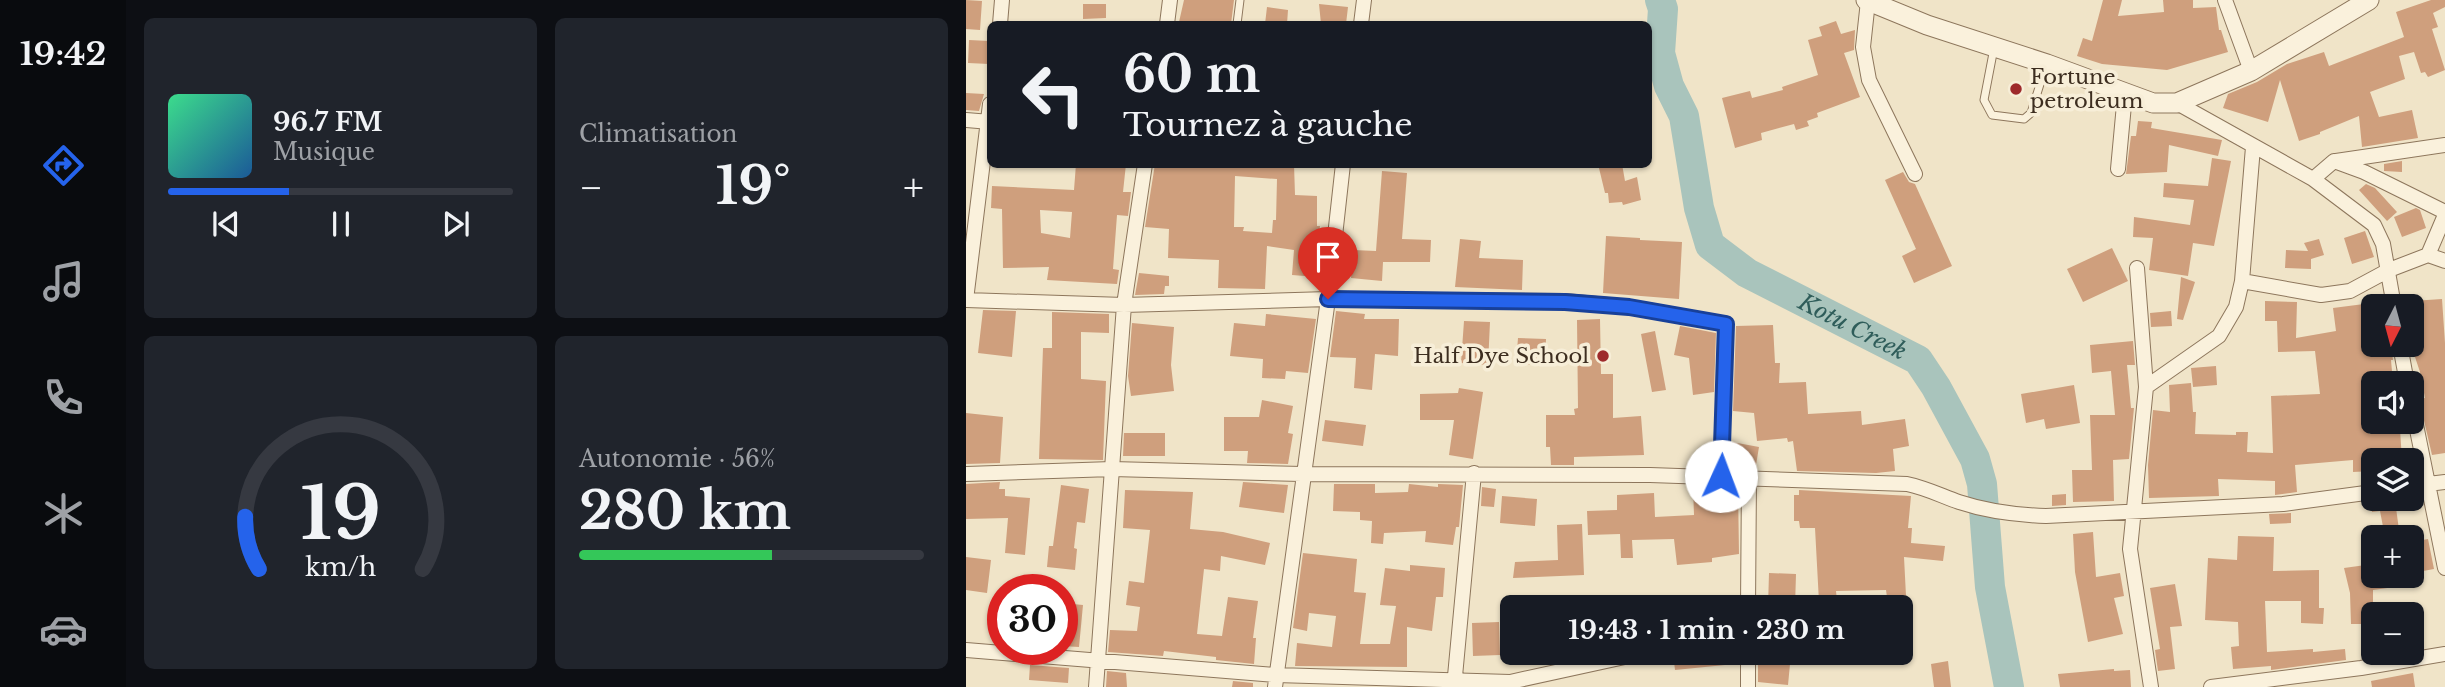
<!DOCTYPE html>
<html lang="fr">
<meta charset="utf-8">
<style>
body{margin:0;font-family:"Libre Baskerville",serif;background:#20242c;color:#f1f3f6;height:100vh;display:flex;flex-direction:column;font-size:26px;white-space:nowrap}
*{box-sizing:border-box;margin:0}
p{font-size:23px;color:#9ea1a6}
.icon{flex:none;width:38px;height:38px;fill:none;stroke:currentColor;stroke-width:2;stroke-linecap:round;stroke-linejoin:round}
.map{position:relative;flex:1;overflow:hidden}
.panel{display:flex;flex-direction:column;gap:18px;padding:18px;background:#0d0f14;width:840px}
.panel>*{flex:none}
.banner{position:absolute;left:21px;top:21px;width:665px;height:147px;border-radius:10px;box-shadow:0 2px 5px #0004;background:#171b24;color:#f1f3f6;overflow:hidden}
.needle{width:46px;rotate:186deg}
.fabs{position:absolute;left:1395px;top:294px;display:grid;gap:14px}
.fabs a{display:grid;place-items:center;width:63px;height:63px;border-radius:10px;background:#171b24;box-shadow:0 2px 5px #0004;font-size:35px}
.speed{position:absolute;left:21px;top:574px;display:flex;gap:14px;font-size:35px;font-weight:700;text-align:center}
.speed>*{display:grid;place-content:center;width:91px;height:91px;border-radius:50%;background:#171b24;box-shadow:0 2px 5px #0004;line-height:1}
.speed .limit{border:10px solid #d22;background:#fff;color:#111}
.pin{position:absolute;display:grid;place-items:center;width:60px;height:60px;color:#fff;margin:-72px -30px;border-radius:50% 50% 50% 0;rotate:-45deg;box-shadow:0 0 7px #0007}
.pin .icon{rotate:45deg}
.me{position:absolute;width:77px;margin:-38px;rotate:2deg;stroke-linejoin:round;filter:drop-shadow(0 0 5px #0008)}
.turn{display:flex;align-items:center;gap:24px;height:147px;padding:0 21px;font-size:32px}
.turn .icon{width:91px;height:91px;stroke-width:2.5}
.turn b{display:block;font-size:49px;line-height:60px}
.big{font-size:52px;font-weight:700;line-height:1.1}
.panel .tile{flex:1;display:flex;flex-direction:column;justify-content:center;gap:10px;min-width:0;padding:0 24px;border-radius:10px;background:#20242c}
.panel .dial{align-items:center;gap:0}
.dial svg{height:182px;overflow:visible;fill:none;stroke:#363941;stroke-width:7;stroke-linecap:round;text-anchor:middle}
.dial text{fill:#f1f3f6;stroke:none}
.song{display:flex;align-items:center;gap:21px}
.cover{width:84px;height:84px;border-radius:10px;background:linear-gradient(135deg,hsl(150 70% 55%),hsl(210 70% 35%))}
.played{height:7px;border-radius:4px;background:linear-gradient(90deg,#2563eb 35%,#363941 35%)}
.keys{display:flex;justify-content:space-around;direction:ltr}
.heat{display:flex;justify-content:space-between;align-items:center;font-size:38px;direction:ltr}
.charge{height:10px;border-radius:5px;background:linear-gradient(90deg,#34c759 56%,#363941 0)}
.panel .tiles{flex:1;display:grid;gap:18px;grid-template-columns:repeat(2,1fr)}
.trip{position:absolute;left:534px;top:595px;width:413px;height:70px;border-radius:10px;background:#171b24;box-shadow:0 2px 5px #0004;font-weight:700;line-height:70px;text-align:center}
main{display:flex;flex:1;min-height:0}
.tabs{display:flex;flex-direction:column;width:126px;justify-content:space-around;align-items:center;background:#090b0e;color:#9ea1a6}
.tabs .icon{width:49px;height:49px}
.tabs .current{color:#2563eb}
.tabs b{font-size:32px;color:#f1f3f6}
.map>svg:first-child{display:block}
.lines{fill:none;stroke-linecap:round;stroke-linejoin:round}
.river{stroke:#a9c4bc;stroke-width:30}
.building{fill:#cf9f7d;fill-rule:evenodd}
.service-casing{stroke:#8d765c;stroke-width:9}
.minor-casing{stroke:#8d765c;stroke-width:16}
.tertiary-casing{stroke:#8d765c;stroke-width:21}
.service{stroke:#faf1dc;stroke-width:7}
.minor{stroke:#faf1dc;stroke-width:14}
.tertiary{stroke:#faf1dc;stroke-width:19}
.route-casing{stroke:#184099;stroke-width:18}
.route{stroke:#2563eb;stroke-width:12}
.poi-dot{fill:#9e2a2b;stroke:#f7eed8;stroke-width:2.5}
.labels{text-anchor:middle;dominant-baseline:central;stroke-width:7;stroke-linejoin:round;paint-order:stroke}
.poi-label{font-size:21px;fill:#3d2e20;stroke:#f7eed8;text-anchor:start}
.water-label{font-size:23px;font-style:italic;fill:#2f5d5a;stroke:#f7eed8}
</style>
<main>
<nav class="tabs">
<b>19:42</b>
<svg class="icon current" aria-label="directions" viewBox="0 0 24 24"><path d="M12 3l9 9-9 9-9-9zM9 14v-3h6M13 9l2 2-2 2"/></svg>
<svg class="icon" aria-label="music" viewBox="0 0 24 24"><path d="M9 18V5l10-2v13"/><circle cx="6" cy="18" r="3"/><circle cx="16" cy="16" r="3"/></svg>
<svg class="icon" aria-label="phone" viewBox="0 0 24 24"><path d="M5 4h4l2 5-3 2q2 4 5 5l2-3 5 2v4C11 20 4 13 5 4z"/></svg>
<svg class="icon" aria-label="climate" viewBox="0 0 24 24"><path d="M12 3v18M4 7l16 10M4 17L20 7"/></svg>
<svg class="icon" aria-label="car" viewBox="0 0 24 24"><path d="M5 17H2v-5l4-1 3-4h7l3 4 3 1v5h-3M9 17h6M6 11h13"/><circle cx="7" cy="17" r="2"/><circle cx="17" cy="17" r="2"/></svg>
</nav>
<section class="panel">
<div class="tiles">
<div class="tile">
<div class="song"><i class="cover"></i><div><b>96.7 FM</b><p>Musique</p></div></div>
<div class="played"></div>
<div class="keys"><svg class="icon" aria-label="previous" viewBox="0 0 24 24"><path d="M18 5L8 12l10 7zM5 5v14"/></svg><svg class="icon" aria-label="pause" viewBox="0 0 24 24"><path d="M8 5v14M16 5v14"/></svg><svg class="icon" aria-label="next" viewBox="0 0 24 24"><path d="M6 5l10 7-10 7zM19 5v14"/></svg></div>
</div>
<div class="tile"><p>Climatisation</p>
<div class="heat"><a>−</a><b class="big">19°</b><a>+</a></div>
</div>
<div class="tile dial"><svg viewBox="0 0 100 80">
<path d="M14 69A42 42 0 1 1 86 69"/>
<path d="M14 69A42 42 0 0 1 8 46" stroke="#2563eb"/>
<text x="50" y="56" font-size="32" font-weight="700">19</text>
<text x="50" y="72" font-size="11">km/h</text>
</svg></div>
<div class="tile"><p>Autonomie · 56%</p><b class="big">280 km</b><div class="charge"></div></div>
</div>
</section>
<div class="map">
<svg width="1479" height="687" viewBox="0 0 1479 687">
<rect width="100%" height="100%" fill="#f0e4c8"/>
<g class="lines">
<!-- river -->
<path class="river" id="s1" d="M694,0L697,9L694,53L703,86L718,116L733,208L744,245L781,273L952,360L970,387L1009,459L1016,484L1024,587L1043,687"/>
</g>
<!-- building -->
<path class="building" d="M0,0L16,1L14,30L0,29Z
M218,0H268L265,24H224L213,22Z
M1137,0H1156L1152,16L1198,12L1197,0H1227V8L1250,7L1253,30H1255L1262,52L1201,70L1136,64L1111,56L1117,38L1126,41Z
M1465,0H1479V7L1467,13L1472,27L1466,29L1479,70L1462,77L1459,72L1455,73L1448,52L1433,56L1439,79L1404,92L1413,117L1446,110L1452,138L1396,147L1393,116L1354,132V134L1333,141L1314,80L1302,122L1257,108L1262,94L1291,82L1321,64L1358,52L1363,66L1438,37L1430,12Z
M117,4H140V18L117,19Z
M353,4L382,7L380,24H355Z
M301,7L322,10L321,24H299Z
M870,21L875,34L889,30L888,50L878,53L894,97L851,113L852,117L841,121L843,126L830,130L828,124L795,133L796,140L769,148L756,98L784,91L786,98L817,90L816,87L852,75L842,40L856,36L853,27Z
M3,40L23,41V64L2,63Z
M0,93L18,94L13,111L0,110Z
M1172,121L1186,122L1185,128L1256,140L1252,156L1203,145L1201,172L1160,174L1165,136H1170Z
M1246,158L1265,161L1248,246L1227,243L1222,276L1183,270L1187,238L1167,237L1168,217L1224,225L1228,200L1197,197L1198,183L1242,186Z
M1436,161V172L1418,171V164Z
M110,164H160L157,192H165L162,216L151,215L147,269L153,270L151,284L81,280L83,267L37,268L36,209L25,208L26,186L108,190ZM74,210L106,212L104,238L75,233Z
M189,164H328L329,195L351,196V226H354L349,259H352L351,277L326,275L328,250L301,246L299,289L252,288L253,260L202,258L203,229L179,227ZM269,176L311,179L310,220H307L306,233L277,231L278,227H268Z
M632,164H656L659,181L671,177L675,200L657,205L656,202L643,203L642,193H639Z
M416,171L441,173L436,239L465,240L464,262H417L416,281L385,278L387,250L410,251Z
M937,172L943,182L949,184L986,266L948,283L936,256L950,249L919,180Z
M1400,184L1409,188L1431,212L1421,221L1393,190Z
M1450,208L1454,210L1460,228L1436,237L1428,217Z
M1399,231L1408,257L1386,264L1378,238Z
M640,236L674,238V240L716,242L713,299L637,293Z
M494,239L515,241L513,258L557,260L556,290L489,287Z
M1353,239L1358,255L1345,259V269L1319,268L1320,250L1342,251L1338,243Z
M1146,248L1162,281L1117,302L1101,269Z
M173,273L203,276V286H199L198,294L169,295Z
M1215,277L1229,282L1217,320L1211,319Z
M1476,299L1479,343V453L1466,455L1453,399L1459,398L1454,372L1449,357H1446L1444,345H1446V331H1448L1446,301Z
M1299,301L1331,302L1330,338L1370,331L1367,308L1398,304L1402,338H1407V345H1425L1427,360H1425L1427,383H1407V396H1399L1403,434L1434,429L1436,460H1407V471L1387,472V460L1329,465L1331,492L1324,493L1309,495V481L1252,479L1253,496L1183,498L1182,465L1187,410L1204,412L1203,385L1225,383L1227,412H1230L1229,434L1270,435V432H1282L1281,452L1307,453L1305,396L1354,394L1349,351L1312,352L1311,321H1299Z
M17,310L50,311L46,357L12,353Z
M370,311L399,314L398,319H433L432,356L409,354L406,390L388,388L390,358L364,357Z
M1205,311L1206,326L1185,327L1184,313Z
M86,312L143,314V333L115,332V379L140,381L137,460L73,459L77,348H86Z
M300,314L350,319L342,373L320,371L319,379L296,378L297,359L264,356L268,323L299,326Z
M634,319L635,374H647V418L675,416L678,455L608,457V465H585L584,447H580V415H609L608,409L612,408L611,320Z
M498,321L524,322L522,365L495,363Z
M166,323L208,327L205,365L208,391L165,396L162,376Z
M807,325L809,363H814L813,383L840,382L842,414L895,411L896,425L939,419L943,446L927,449L929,471L910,473L831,471L827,441L822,442L821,438L791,441L788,413L767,411L770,326Z
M714,326L750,333L748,392L727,395L723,358L708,355Z
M689,331L700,390L686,392L675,334Z
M552,338L580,339L579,365L550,364Z
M1167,341L1169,365H1161L1165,408H1168L1163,459L1147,460L1148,501L1107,502L1106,470H1126L1124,415H1149L1145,371L1126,373L1124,345Z
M1250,366L1251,385L1227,387L1225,368Z
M1108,385L1114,423L1080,429L1078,419L1060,423L1055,394Z
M493,388L517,392L507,459L483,455L488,420H454V394L492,393Z
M296,400L327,406L322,433L327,434L322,464L281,463L282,451H258V417H293Z
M0,413L37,417L34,463L0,464Z
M359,420L400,425L397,446L356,441Z
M158,433H199V456H157Z
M766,442L793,447L790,465L765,460Z
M34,482L33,489H39V496L64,498L59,555L39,553L42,518L0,519V484Z
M277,482L322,485L318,513L273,507Z
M368,484H409V493L442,492L443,484L472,487V484L497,485L493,527H490L487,545L459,542L460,531L418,533L417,544L405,543L406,521L394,520V512L367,511Z
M95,485L123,489L119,523L111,522L108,548L111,549L109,570L81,567L83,546H87Z
M727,486L772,488L773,554L746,558V562L711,565L708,539L666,540L667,558H655L654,534L622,535L621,511L651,510V495L688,493L689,517L728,515Z
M516,487L530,489L528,507L515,506Z
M159,490L227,492L224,529L257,532L304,543L299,565L255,556L254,571L238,569L231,634L256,636L262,597L292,601L287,638H290L288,664L250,660V657L198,651L197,656L142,652L144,630L171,631L174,607L160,605L163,581L178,583L184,530L157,528Z
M833,490L945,496L942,528H946L945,543L979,546L977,561L938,557L940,596L921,597L920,590L870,591L871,601L853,602L849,528H834L833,521H828V495H833Z
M1100,494V505L1086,506V495Z
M536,496L571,499L569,526L534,523Z
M1414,499H1442L1443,506L1430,508L1434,537H1419L1414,511L1406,512L1405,502Z
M1325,513V523L1304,524L1303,514Z
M616,524L618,575L547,578L549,562L592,560L591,525Z
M1127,532L1130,577L1154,573L1158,596L1148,598L1157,634L1122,642L1109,572L1107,534Z
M1272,536L1308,537L1307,571L1353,570V608H1358L1357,624L1335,623V601H1299L1301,652L1347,649V652L1379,649L1380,660L1305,670V666L1267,669L1265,647L1273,646L1272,622L1239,620L1242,558L1271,560Z
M1462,539L1468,569L1446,573V542Z
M337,553L391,559L388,592L400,593L394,644H424L430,606L414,605L419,568L444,571V565L479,568L477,597H470L466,631L441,627V667L329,666L331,643L366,647L370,616L343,613L341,631L327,628Z
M0,557L25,560L21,593L0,590Z
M1407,564V576H1450V584L1407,590V624H1385L1384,593L1378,568Z
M803,573L830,574L829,607H802Z
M1209,584L1216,626L1204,627L1209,669L1192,671L1189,650L1194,649L1184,588Z
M96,603L117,605L113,647L96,646Z
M533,622L534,655L507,656L506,623Z
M707,653H768L769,664L709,670Z
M792,661L824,664L822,685L792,682Z
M982,661L985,687H968L965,664Z
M64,665L103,668L102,683L63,680Z
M1148,669V671L1164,670L1165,687H1094L1092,674Z
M141,671L160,673L161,687H140Z
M1447,673L1449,687H1406L1405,681Z
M267,681L287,683V687H266Z"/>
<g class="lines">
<defs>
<path id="service" d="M271,24L274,0
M1028,48L1018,100L1026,115L1058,119L1065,113L1080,65"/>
<path id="minor" d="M1259,0L1285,71
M902,1L897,47L903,80L949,174
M34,24L36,0
M201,24L204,0
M395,24L398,0
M1211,103L1347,179L1368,161L1398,172L1479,212
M0,120L24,122
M1370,161L1479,145
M1152,169L1159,94
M1347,179L1408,225L1417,244L1428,306
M1462,255L1479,261
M1171,268L1180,387L1164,549L1185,687
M1276,281L1355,295L1384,291L1423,270L1462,255L1479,215
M0,300L158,305L362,299L599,301L663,307L760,324L755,476
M0,300L24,104
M1434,345L1441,383
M1180,387L1253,336L1270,307L1276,281L1287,147
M1446,405L1479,568
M0,474L146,469L336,474L684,475L941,484C960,488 976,496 993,502C1020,511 1052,515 1080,516L1317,504L1407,492
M1446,486L1479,482
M782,607L783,477
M934,615H935
M0,650L310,675L544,682L677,653
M782,653V687
M130,687L158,305L179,164
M309,687L362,299L377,164
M488,687L508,473
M1245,687L1395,668L1479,654"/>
<path id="tertiary" d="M900,0L961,25L1081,64L1187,103H1211L1285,71L1403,0"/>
</defs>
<!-- service casing -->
<use href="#service" class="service-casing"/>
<!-- minor casing -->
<use href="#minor" class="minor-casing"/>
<!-- tertiary casing -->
<use href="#tertiary" class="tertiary-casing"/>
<!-- service -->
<use href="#service" class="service"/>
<!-- minor -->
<use href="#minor" class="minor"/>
<!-- tertiary -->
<use href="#tertiary" class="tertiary"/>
</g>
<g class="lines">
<defs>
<path id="route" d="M362,299L599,302L663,307L760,324L755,476"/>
</defs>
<!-- route casing -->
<use href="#route" class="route-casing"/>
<!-- route -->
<use href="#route" class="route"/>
</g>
<!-- markers -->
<g class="poi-dot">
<circle cx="1050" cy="89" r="7"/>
<circle cx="637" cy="356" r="7"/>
</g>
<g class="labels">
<!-- poi labels -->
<g class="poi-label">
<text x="1064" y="77">Fortune<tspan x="1064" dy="24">petroleum</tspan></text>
<text x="623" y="356" text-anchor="end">Half Dye School</text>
</g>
<!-- water labels -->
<g class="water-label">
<text stroke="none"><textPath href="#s1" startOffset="418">Kotu Creek</textPath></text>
</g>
</g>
</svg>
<div class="fabs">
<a><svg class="needle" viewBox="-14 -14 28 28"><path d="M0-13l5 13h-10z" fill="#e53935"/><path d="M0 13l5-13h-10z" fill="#9ea1a6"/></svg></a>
<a><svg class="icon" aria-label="sound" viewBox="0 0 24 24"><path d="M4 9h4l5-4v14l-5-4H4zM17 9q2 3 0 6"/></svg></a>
<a><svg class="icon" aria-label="layers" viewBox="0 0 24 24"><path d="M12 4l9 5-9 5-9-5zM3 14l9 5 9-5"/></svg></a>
<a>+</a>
<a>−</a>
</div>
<div class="speed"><div class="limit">30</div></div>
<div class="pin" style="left:362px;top:299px;background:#d93025"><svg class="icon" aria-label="arrive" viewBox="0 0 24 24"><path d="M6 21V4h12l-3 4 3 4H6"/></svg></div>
<svg class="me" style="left:755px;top:476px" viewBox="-20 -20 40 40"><circle r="19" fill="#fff"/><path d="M0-13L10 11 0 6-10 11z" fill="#2563eb"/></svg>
<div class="trip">19:43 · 1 min · 230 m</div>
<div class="banner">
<div class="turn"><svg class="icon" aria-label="left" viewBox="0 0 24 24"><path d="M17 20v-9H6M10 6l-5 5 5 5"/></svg><div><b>60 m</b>Tournez à gauche</div></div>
</div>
</div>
</main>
